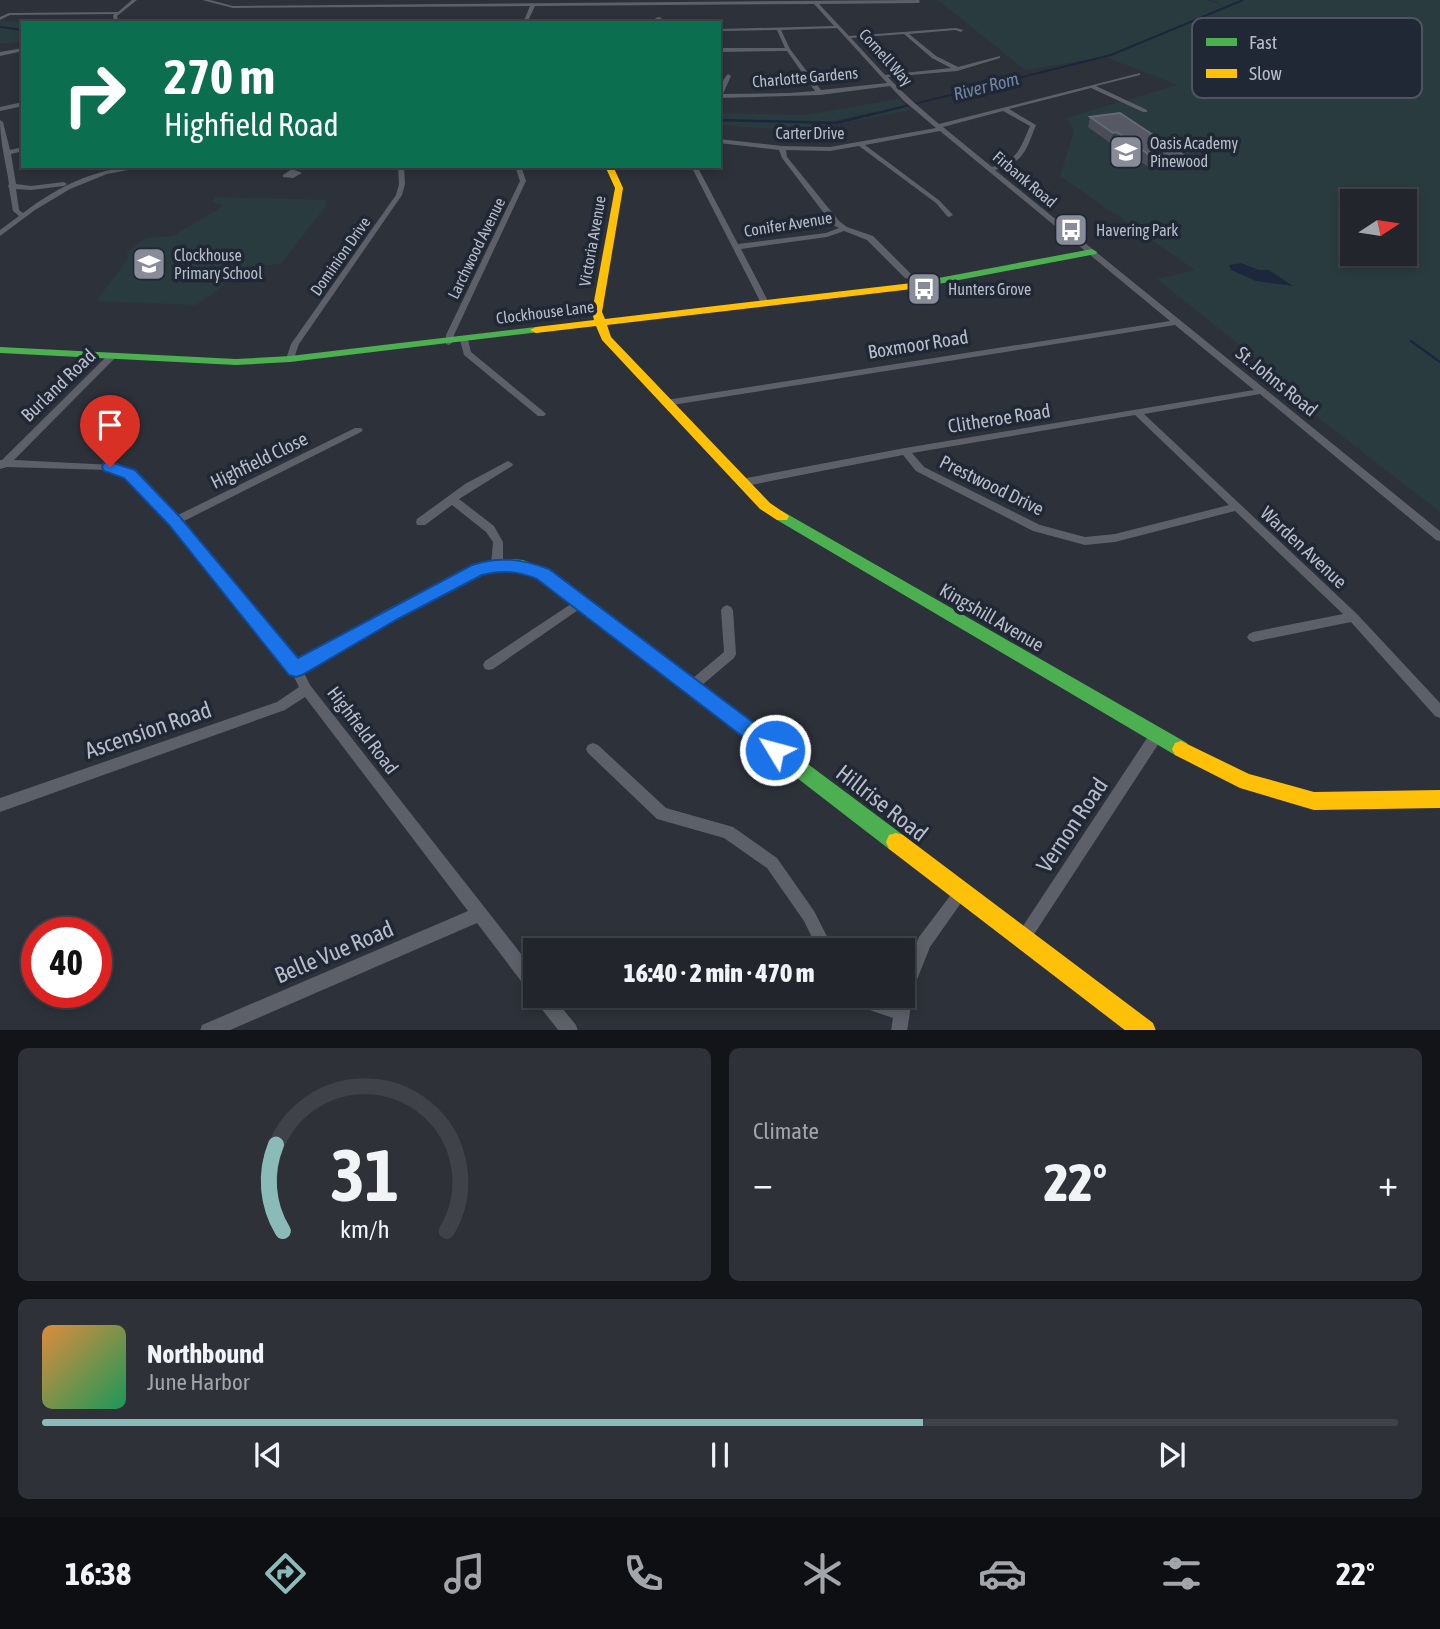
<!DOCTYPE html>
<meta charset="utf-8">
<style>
body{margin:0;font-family:"Asap Condensed",sans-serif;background:#2e3138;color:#f1f3f6;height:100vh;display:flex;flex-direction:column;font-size:26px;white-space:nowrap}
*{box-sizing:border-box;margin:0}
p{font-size:23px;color:#a2a5a9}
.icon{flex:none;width:38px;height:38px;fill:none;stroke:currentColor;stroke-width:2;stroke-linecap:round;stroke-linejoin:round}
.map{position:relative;height:1030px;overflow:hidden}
.panel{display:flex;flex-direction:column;gap:18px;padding:18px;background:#131418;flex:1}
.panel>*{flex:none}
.banner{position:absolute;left:21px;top:21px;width:700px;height:147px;border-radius:0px;box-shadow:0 4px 10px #0003,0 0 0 2px #3f4248;background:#0b6e4f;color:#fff;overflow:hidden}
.needle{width:46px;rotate:78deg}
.controls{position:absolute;left:1340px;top:189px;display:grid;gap:14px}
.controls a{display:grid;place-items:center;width:77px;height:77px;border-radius:0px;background:#22252c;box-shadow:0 4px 10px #0003,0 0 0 2px #3f4248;font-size:35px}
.speed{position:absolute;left:21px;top:917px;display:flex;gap:14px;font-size:35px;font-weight:700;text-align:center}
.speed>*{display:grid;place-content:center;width:91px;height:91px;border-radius:50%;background:#22252c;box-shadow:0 4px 10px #0003,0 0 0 2px #3f4248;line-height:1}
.speed .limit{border:10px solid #d22;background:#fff;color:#111}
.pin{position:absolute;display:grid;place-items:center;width:60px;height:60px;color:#fff;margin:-72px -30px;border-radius:50% 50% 50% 0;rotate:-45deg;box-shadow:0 0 7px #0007}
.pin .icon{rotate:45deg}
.me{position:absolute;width:77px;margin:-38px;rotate:307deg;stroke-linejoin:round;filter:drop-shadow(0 0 5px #0008)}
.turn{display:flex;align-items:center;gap:24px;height:147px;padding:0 28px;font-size:32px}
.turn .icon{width:91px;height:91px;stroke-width:2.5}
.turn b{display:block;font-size:49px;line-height:60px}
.big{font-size:52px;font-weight:800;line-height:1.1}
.panel .card{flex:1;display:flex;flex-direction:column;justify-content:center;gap:10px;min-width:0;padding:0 24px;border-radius:10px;background:#2e3138}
.panel .dial{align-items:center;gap:0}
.dial svg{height:182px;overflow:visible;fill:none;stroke:#3f4248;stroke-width:7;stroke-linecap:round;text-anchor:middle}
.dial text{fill:#f1f3f6;stroke:none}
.song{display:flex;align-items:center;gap:21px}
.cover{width:84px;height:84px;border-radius:10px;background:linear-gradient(135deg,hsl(30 70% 55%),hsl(150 70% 35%))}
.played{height:7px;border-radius:4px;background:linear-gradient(90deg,#8bbbb9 65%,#3f4248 65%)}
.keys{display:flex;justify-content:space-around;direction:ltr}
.heat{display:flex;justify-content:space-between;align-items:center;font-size:38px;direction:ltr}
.panel .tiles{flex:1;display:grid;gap:18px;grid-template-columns:1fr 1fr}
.card:last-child{grid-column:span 2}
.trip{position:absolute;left:523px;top:938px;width:392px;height:70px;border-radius:0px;background:#22252c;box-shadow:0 4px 10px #0003,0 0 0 2px #3f4248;font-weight:800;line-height:70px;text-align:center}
.tab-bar{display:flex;height:112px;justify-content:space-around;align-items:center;background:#0e0f12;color:#a2a5a9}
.tab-bar .icon{width:49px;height:49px}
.tab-bar .selected{color:#8bbbb9}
.tab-bar b{font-size:32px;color:#f1f3f6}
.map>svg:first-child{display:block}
.green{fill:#2a3b40;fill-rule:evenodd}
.water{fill:#1c273e}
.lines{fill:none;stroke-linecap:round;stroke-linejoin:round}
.stream-far1{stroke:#1c273e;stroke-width:2}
.stream{stroke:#1c273e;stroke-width:2.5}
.street{fill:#5d6068;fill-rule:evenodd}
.fast{fill:#4caf50;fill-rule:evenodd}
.slow{fill:#ffc107;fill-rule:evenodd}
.wall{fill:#4a4d57}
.shaded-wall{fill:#3a3d46}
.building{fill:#565963;stroke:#656973;stroke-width:2}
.route{fill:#1a73e8;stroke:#114b97;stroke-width:2}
.labels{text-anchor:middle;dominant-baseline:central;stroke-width:7;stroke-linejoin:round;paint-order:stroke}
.far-street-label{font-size:16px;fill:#b8bdca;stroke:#202735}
.far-poi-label{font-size:16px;fill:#b8bdca;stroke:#202735;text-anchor:start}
.far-water-label{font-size:18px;font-style:italic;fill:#7385a7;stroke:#202735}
.street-label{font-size:19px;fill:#b8bdca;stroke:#202735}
.near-street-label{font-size:23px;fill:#b8bdca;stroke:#202735}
.key{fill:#202735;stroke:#4e5462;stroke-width:2}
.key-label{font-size:19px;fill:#b8bdca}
</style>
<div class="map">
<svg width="1440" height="1031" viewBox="0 0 1440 1031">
<rect width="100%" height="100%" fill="#2d313a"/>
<!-- green -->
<path class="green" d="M938,0H1206L1222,5L1213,0H1440V512L1259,372L1270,369L1157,279L1195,270L1060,176L1074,131L1067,118L1177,85L1106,57L1025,70ZM1353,201H1405V254H1353Z
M0,21L42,23H23V41L0,44Z
M899,99L906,105L823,123L719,119V113L806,115Z
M908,106L911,110L802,131L719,125V120L831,124Z
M214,197L326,200V206L281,264L251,266L196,305L96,301L128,259L127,252L146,238L173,236L223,206L212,202Z"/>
<!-- water -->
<path class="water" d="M1241,263L1259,270H1269L1293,286L1256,281L1231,270L1229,265Z"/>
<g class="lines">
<!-- stream-far1 -->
<path class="stream-far1" d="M0,27L23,30
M866,116L1111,55L1243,0"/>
<!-- stream -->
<path class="stream" d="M719,120L836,123L873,114
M1411,341L1440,362"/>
<!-- street -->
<path class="street" d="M132,0H137L117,16L119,23H115L113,16L114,14L10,15L0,20V17L9,13L118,12Z
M202,0H210L233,6L919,0L920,2L918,3L819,4L849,36L956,28L963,30L961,32L955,30L909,34L936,56L958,67L1000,56V58L957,71L888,77C903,93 921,109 939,124L1140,73V75L1096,86L1147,110V112H1143L1091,88L1009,109L1036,125C1026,150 1024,163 995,170L1440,531V541L1436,540L1260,394L1144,414L1357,614L1440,703V718L1435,716L1351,622L1253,642L1249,640L1247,637L1249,634L1253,632L1343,614L1235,511L1115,542L1085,545L1033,531L916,471L903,455L741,487L736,483L741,479L905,448L1254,390L1175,325L666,406L663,405L661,403L666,400L1170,321L940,131L865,145L940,201L953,215L949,217L947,216L936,203L859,146L830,151L786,150L787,157L839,221L847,227L873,236L911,274L936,280V284L905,278L867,240L844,231L827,237L741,249L769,303L768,305H762L691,166H697L738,244L826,233L839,228L833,225L782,158L779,150L719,143V139L782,146L830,147L936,128L904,101L890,86L820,95L719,98C719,90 722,79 728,74L731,76L723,94L789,93L815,91L787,51L719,52V48H785L777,30L719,31V29L834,26L814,4L535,6L527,23H523L530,6L233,8ZM837,28L887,83L821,90L790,49L781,30ZM904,34L932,58L951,68L885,75L851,38ZM1003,111L1030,126C1020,149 1018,160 992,167L943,127ZM1135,415L1229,505L1115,534L1085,537L1040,525L924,467L912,453Z
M658,17L662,18L654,23H648Z
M23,48V51L0,56V52Z
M23,102V106L0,111V107Z
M0,120L3,122L10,150L23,147V151L11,154L16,184L31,186L64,182L67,184L64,186L31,190L16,189L19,210L23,213C63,183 100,166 150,166L107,174L70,189L35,210L0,236V230L19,216L13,211L9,188L8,186L9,184C6,163 0,142 0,120Z
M171,166H236L233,168H174Z
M398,166H404L405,184L402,195L299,344L293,361H287L286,359L291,344L396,195L399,184Z
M515,166H521L526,181L454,335L453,342L449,345L446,344V335L520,181Z
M292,169L302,173L293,178L283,177V175Z
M464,337L468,340L471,352L544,412L546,414L544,416H538L464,355L460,340Z
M111,354L115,357L114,359L14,460L113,465L133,472L176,516L355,428H361L363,430L361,432L182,522L300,665L310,685L536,973V996H552L576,1025L578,1031H559L536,1002L535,994L530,993L477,923L228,1031H200L202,1025L468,911L305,697L285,710L0,812V798L277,702L299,687L292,673L171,524L125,476L108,470L7,467L0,469V460H2L108,355Z
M508,461L513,464L512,466L459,499L494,526L503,542V565L501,568H493L491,565L493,542L486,532L452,505L425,525H417L416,522L417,519L465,484Z
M580,598L584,600L586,603L584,606L493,669L489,670L485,669L483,665L485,661Z
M727,605L731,607L733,610L736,654L734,658L695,691L691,692L687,691L685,687L687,683L724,652L721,610L723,607Z
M1156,730L1161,732L1163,736L1161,740L1029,942L1024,945L1019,942L1016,937L1019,932L1151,732Z
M593,743L598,745L666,808L733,827L777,858L814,911L834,950H818L804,921L767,868L724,838L657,819L588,753L586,749L588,745Z
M961,886L966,888L968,893L930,947L914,987L907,1031H891L893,1018L846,1002L844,996H875L895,1003L897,996H903V975L919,937L956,888Z"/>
<!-- fast -->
<path class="fast" d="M1092,249L1097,252L1096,254L912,289L907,286L912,283Z
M536,327L540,328V332L290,362L236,365L0,353V347L236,359L290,356Z
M782,511L1187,743L1190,749L1187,755L1181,757L1175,755L777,520L775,516L777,512Z
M511,559L523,560L548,570L903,835L906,842L903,849L896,851L889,849L538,578L522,571H511L481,574L396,618L302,674L296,676L290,674L288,669L290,664L386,610L473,565Z"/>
<!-- slow -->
<path class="slow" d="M605,166H613L623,188L602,312L605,319L912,283L917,286L912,289L607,325L611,337L770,503L789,516L787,520H777L760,509L602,340L596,326L536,333L530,330L536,327L594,320L592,312L615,188Z
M1181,741L1249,774L1314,792L1440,790V808L1314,810L1240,788L1175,755L1172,749L1175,743Z
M896,833L903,835L1153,1023L1156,1031H1126L889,849L886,842L889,835Z"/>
</g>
<!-- wall -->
<path class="wall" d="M1090,117L1179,165L1151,169L1113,142L1110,143L1088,127Z"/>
<!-- shaded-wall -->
<path class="shaded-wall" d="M1117,132L1113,142L1110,143L1113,133Z
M1183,155L1179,165L1151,169L1155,159Z"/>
<!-- building -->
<path class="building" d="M1120,113L1183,155L1155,159L1117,132L1113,133L1090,117Z"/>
<!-- route -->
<path class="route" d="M110,462L135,470L180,517L298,658L472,565C500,556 522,559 549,569L782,744L785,750L782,756L775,759L768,756L537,579C518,571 502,570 482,575L398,619L302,675L296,677L289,675L169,525L124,478L104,471L102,467L104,463Z"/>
<!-- icons -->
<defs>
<symbol id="school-square" viewBox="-11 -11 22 22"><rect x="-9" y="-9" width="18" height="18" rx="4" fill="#878c98" stroke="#202735"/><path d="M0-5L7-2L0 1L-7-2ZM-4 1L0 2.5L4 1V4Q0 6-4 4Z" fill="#fff"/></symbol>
<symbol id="bus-square" viewBox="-11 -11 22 22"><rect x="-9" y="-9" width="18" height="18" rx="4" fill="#878c98" stroke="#202735"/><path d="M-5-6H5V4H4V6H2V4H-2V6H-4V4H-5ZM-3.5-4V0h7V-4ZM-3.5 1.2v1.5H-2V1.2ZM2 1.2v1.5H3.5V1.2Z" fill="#fff"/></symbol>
</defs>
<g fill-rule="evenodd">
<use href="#school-square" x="1107" y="133" width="38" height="38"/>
<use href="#bus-square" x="1052" y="211" width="38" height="38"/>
<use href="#school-square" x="130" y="245" width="38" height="38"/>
<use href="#bus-square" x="905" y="270" width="38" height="38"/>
</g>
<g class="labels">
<!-- far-street labels -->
<g class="far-street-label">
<text transform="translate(886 57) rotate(48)">Cornell Way</text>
<text transform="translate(805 77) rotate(-5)">Charlotte Gardens</text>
<text x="810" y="133">Carter Drive</text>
<text transform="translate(1025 179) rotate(40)">Firbank Road</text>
<text transform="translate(788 224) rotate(-9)">Conifer Avenue</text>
<text transform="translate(592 241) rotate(-80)">Victoria Avenue</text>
<text transform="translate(476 248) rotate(-64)">Larchwood Avenue</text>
<text transform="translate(340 256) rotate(-55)">Dominion Drive</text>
<text transform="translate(545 312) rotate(-7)">Clockhouse Lane</text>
</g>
<!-- far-poi labels -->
<g class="far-poi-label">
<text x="1150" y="143">Oasis Academy<tspan x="1150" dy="18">Pinewood</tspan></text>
<text x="1096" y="230">Havering Park</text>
<text x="174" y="255">Clockhouse<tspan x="174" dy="18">Primary School</tspan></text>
<text x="948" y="289">Hunters Grove</text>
</g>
<!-- far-water labels -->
<g class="far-water-label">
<text transform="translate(986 86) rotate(-14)">River Rom</text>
</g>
<!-- street labels -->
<g class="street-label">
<text transform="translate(918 344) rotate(-9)">Boxmoor Road</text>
<text transform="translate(1277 381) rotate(39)">St. Johns Road</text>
<text transform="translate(58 385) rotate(-44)">Burland Road</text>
<text transform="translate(999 418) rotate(-9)">Clitheroe Road</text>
<text transform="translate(259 460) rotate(-26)">Highfield Close</text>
<text transform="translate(992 485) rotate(26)">Prestwood Drive</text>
<text transform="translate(1304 547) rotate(43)">Warden Avenue</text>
<text transform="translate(992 617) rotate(30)">Kingshill Avenue</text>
<text transform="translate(363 730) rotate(53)">Highfield Road</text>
</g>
<!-- near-street labels -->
<g class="near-street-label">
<text transform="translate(148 730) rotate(-19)">Ascension Road</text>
<text transform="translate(882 803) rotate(38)">Hillrise Road</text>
<text transform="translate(1072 825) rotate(-56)">Vernon Road</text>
<text transform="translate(334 952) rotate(-23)">Belle Vue Road</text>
</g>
</g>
<!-- legend -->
<rect x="1192" y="18" width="230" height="80" rx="10" class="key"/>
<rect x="1206" y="38" width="31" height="8" fill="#4caf50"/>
<rect x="1206" y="69" width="31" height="9" fill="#ffc107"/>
<g class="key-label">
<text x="1249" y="49">Fast</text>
<text x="1249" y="80">Slow</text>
</g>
</svg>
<div class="controls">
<a><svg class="needle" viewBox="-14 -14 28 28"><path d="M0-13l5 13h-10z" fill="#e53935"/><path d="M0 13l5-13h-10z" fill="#a2a5a9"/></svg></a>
</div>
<div class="speed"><div class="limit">40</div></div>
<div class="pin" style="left:110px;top:467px;background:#d93025"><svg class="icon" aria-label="arrive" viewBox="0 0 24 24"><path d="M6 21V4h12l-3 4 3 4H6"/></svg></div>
<svg class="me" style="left:775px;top:750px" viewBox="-20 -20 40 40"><circle r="17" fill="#1a73e8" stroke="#fff" stroke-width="3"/><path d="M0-11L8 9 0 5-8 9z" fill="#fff"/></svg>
<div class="trip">16:40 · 2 min · 470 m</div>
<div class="banner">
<div class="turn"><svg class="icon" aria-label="right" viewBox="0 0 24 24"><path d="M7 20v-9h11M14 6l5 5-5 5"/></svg><div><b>270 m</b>Highfield Road</div></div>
</div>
</div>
<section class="panel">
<div class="tiles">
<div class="card dial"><svg viewBox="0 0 100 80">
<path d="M14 69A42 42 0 1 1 86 69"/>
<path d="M14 69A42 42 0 0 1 11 31" stroke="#8bbbb9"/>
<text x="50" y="56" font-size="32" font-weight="700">31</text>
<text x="50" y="72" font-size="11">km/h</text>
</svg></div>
<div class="card"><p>Climate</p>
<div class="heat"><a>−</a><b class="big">22°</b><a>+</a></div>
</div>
<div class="card">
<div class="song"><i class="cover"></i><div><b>Northbound</b><p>June Harbor</p></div></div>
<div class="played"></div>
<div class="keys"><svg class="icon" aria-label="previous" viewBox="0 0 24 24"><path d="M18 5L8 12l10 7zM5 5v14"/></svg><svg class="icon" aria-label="pause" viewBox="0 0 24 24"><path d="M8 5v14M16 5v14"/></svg><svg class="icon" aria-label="next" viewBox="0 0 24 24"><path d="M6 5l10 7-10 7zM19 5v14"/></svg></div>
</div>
</div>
</section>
<nav class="tab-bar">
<b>16:38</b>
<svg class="icon selected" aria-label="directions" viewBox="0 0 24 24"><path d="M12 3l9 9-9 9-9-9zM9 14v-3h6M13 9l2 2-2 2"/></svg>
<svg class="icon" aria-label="music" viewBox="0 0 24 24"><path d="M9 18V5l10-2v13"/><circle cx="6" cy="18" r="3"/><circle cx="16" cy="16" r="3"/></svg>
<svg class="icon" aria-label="phone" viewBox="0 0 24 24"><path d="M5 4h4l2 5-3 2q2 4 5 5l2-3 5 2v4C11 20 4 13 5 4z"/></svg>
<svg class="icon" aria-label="climate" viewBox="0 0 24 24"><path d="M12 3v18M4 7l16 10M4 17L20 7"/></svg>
<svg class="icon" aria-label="car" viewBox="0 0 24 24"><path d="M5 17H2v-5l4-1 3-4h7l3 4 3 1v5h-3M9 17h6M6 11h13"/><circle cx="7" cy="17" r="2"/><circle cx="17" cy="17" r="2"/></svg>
<svg class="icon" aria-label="filters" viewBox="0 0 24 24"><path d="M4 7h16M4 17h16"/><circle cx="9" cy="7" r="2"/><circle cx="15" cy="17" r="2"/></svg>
<b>22°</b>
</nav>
